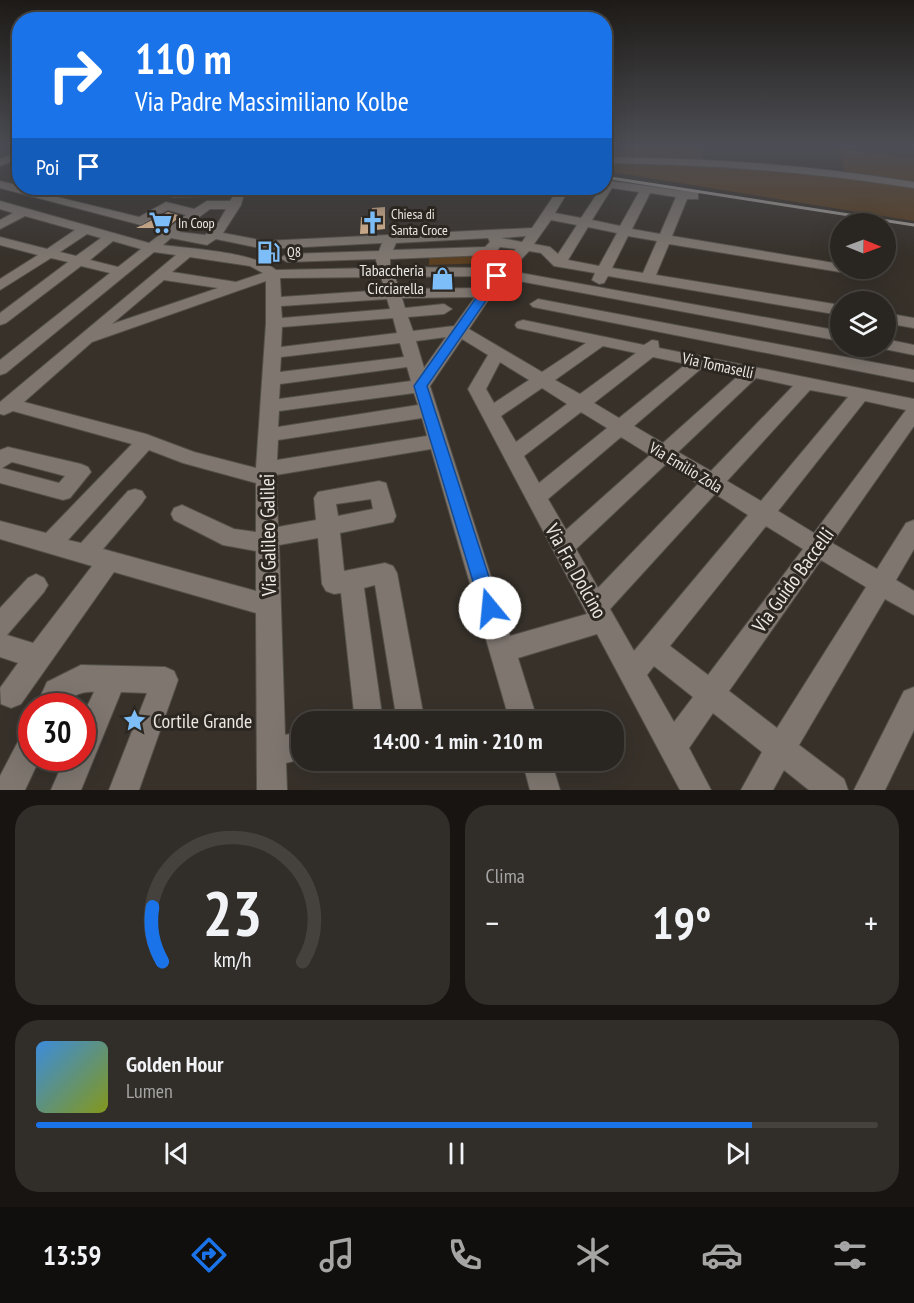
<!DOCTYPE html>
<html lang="it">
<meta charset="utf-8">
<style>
body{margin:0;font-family:"PT Sans Narrow",sans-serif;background:#312d29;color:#f1f3f6;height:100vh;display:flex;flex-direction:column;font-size:22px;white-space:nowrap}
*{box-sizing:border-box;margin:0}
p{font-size:20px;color:#a5a5a5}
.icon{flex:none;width:33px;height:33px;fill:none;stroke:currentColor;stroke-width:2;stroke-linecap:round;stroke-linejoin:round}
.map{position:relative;height:790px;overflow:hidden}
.sheet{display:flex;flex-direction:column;gap:15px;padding:15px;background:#171412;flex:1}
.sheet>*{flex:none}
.top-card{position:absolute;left:12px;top:12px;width:600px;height:183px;border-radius:24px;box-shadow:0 6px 24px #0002,0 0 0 2px #45423e;background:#1a73e8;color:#fff;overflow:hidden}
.needle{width:39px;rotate:91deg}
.controls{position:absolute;left:830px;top:213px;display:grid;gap:12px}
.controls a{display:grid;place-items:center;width:66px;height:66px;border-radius:50%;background:#292520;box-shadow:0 6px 24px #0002,0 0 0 2px #45423e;font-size:30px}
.speed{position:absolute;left:18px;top:693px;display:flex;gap:12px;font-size:30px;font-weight:700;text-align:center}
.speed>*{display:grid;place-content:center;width:78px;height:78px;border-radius:50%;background:#292520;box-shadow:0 6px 24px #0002,0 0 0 2px #45423e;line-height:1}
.speed .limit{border:9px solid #d22;background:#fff;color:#111}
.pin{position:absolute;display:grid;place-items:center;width:51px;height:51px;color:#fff;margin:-26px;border-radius:12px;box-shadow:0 3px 9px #0006}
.me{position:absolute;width:66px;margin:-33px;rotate:343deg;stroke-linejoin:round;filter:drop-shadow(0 0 4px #0008)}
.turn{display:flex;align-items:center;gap:21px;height:126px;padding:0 24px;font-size:27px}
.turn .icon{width:78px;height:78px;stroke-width:2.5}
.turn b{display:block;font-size:42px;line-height:51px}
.then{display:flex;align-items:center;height:57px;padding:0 24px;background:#0003;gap:12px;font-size:22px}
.big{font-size:45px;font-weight:600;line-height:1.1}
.sheet .tile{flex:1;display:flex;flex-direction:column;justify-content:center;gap:9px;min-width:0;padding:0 21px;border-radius:24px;background:#312d29}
.sheet .dial{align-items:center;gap:0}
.dial svg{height:156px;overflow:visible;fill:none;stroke:#45423e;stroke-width:7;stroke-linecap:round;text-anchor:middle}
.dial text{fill:#f1f3f6;stroke:none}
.song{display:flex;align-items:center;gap:18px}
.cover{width:72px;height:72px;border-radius:9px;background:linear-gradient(135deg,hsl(210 70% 55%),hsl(70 70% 35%))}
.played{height:6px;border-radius:3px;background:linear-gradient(90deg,#1a73e8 85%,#45423e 85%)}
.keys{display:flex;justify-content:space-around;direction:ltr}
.heat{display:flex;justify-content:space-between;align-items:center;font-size:33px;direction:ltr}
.sheet .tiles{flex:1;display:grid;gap:15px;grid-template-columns:1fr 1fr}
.tile:last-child{grid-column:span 2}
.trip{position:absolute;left:291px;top:711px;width:333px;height:60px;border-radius:24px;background:#292520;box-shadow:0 6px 24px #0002,0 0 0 2px #45423e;font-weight:600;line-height:60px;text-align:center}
.tabs{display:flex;height:96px;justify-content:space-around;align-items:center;background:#100f0d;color:#a5a5a5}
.tabs .icon{width:42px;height:42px}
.tabs .active{color:#1a73e8}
.tabs b{font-size:27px;color:#f1f3f6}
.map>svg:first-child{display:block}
.green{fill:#5a3f21}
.building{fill:#ecc296}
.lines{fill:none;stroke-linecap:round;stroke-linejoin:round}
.minor-casing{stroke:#534f49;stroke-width:2}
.minor{fill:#7e766f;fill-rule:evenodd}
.rail{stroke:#a19c97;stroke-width:3}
.route{fill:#1a73e8;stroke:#114b97;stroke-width:1.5}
.labels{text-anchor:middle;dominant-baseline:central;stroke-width:6;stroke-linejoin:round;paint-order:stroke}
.far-poi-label{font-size:14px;fill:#ebe7e3;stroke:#2d2721;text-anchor:start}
.poi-label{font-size:16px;fill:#ebe7e3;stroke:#2d2721;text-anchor:end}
.street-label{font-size:16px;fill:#ebe7e3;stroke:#2d2721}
.near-street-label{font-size:20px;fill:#ebe7e3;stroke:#2d2721}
.near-poi-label{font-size:20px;fill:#ebe7e3;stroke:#2d2721;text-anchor:start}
</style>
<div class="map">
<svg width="914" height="790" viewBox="0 0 914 790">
<rect width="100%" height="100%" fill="#37312a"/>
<!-- green -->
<path class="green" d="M626,146H699L703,159L605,157V151L622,153Z
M839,149L914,159V181L844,171Z
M604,162C708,163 811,173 914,187V221L605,171Z
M490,254L492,263L429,265V256Z"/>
<!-- building -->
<path class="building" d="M385,207V229L376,230V233L360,234L361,217H372V208Z
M168,212L181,216L166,228H136Z"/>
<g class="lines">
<defs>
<path id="minor" d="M20,151V158L0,166V159Z
M604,157C709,158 811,165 914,182V188C811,172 709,164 604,163Z
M604,180L698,193V199H687L672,236L840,264V268H847L840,272L669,244L656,275L840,305V315L608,276L604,283L599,284L592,280L595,273L554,266L541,253L529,251L510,271L840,331V341L503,278L469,329L542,372L586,343L517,328L515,325L517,322L523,320L644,345L652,340L658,341L659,348L914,399V426L832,543L877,569L906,523L914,520V549L896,580L914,591V615L885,599L799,745L844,779L848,790H809L784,770L773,790H741L762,752L713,713L689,748L711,790H680L597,634L518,658L538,722H510L431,449L276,475V478L278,527L316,520L314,498L318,492L379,481L386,483L396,516L393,522L340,533L344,571L385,563L393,566L397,573L424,718L422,722H383L387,712L395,709L375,585L364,588L383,722H355L341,593L334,594L326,591L322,584L318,538L279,545L285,735L302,731V759L286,763L287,790H257L256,613L114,572L21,704L11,708L1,704L0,688L18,663L0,657V608L28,578L36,574L44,578L48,585L44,592L7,635L33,643L92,566L0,539V521L46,533L132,444L13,411L4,415L0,414V402L176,255L154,252L6,373L0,375V360L110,273L81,266L6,323L0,325V313L68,262L51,258L0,290V279L38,255L0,245V237L47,249L75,230L25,216L0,229V220L13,213L0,209V201L149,243L186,215L168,210L141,225L0,188V181L20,186V188L139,217L166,202L194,209L207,201H230L234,195L174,197L146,190L145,188L174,189L242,188L248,191L244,194L241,205L223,233L265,241L532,228L559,188H570L555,213L581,218L601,188H604ZM612,188L639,192L620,226L592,220ZM650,193L676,197L660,234L632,229ZM210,209H226L218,223L205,235L179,232ZM551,220L577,225L558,254L550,247L534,244ZM588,227L617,233L599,266L568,260ZM87,234L101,238L76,256L60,252ZM526,236L522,242L501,238ZM628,236L657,241L643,273L612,268ZM171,238L207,245L216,239L265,249L382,243L379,251L287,254L280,258L287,262L376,259L377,268L276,270C254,252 193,249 163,245ZM488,238L490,242L485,247L393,250L396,243ZM113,241L141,249L118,267L90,260ZM500,247L516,249L496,268L390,267V259L489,255L494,254ZM190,257L250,266L263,273L236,282L172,272ZM490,276L482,288L399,289L395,277ZM381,277L385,290L281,297L280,278ZM164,280L218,288L112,324ZM266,281V323L256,468L194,452L146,434L24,402L92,342ZM475,297L454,326L413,331L408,317L444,314L452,309L444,304L405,308L402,298ZM387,299L390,309L282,318L281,306ZM393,318L397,333L281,347L282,327ZM446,337L424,368L416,341ZM462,339L488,355L468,389L587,614L510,636L430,386ZM400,343L404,357L280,372L281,357ZM603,346L636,353L580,394L555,380ZM653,357L686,364L619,418L594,403ZM500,362L529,380L494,403L486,389ZM407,367L411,381L279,399L280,384ZM703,367L739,375L663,443L634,426ZM756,378L793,386L711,471L678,452ZM542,388L567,404L516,442L501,416ZM810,390L848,397L761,501L727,481ZM414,393L418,405L278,427L279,411ZM865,401L906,410L814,533L778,511ZM581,412L607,428L539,483L524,456ZM422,418L427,436L277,460L278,440ZM621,437L650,455L566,530L548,499ZM149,450L183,463L256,483V532L234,529L182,505L174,508L171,514L174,520L223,545L256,551V591L103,549L142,503L146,497L142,491L135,489L128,491L81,543L68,540ZM666,464L698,484L598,588L576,549ZM715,494L748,515L634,651L610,609ZM371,499L373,509L338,516L336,504ZM766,526L803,549L708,675L670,646ZM821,560L866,587L777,728L729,691ZM654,666L693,697L674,722L647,675Z
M538,299L914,370V382L533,307L530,304Z
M885,313L914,318V328L885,323Z
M885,339L914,345V355L879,348L885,346Z
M8,447L81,464L88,467L91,472L70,498L63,500L0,483V450ZM12,462L65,476L59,483L2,468Z
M81,665L165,667L174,671L178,680L139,790H109L147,693L121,692L81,790H51L65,758H82V717L94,692C83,691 69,696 64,706H36L47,682Z
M914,687V730L885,790H854L904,691Z
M32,730V758H40L25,790H0V776L22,734Z
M522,760H551L560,790H530Z"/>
</defs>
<!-- minor casing -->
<use href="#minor" class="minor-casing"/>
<!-- minor -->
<use href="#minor" class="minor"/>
<!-- rail -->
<path class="rail" d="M604,177L914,225"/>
</g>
<!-- sky -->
<linearGradient id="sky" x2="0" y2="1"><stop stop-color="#1e1b17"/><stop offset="0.57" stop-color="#4d4e55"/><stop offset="1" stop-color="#4d4e55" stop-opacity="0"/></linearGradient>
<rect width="914" height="257" fill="url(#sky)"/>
<!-- route -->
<path class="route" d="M497,273L503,276L427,386L499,608L496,614L490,617L483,614L481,608L414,386L493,274Z"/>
<!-- icons -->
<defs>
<symbol id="church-bare" viewBox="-9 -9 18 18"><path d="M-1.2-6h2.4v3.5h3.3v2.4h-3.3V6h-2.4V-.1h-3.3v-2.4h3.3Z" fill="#7dbef9" stroke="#2d2721" stroke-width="2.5" paint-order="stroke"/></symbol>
<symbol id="supermarket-bare" viewBox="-9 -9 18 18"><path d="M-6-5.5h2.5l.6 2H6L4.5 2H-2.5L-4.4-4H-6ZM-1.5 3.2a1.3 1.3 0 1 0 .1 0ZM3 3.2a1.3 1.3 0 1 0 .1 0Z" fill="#7dbef9" stroke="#2d2721" stroke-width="2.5" paint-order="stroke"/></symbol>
<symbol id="fuel-bare" viewBox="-9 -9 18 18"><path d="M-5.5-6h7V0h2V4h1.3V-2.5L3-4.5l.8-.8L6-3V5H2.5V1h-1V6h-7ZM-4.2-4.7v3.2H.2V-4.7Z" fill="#7dbef9" stroke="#2d2721" stroke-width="2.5" paint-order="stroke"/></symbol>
<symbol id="shop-bare" viewBox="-9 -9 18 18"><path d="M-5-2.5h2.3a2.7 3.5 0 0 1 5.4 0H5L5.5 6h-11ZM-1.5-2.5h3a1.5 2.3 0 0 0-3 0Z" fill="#7dbef9" stroke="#2d2721" stroke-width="2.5" paint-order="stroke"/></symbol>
<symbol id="sight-bare" viewBox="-9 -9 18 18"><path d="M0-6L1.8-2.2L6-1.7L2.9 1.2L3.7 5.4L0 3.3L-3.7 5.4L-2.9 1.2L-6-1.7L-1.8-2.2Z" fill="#7dbef9" stroke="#2d2721" stroke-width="2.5" paint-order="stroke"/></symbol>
</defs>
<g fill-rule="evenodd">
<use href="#church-bare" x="356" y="206" width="33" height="33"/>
<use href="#supermarket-bare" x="144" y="206" width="33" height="33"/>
<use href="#fuel-bare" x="252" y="236" width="33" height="33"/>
<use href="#shop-bare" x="426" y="262" width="33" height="33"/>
<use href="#sight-bare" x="118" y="704" width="33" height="33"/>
</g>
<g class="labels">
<!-- far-poi labels -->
<g class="far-poi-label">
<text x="391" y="214">Chiesa di<tspan x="391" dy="16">Santa Croce</tspan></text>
<text x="178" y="223">In Coop</text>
<text x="287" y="252">Q8</text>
</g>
<!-- poi labels -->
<g class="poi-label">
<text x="424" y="270">Tabaccheria<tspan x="424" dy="18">Cicciarella</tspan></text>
</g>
<!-- street labels -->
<g class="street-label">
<text transform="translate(718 365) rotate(12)">Via Tomaselli</text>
<text transform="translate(686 467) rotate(31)">Via Emilio Zola</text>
</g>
<!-- near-street labels -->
<g class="near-street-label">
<text transform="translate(268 535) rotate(-91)">Via Galileo Galilei</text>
<text transform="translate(576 571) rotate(61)">Via Fra Dolcino</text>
<text transform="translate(793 580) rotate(-54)">Via Guido Baccelli</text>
</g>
<!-- near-poi labels -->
<g class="near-poi-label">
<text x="153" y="721">Cortile Grande</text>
</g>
</g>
</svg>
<div class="controls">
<a><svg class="needle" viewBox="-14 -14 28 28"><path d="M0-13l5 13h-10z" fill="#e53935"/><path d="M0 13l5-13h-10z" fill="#a5a5a5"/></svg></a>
<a><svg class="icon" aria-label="layers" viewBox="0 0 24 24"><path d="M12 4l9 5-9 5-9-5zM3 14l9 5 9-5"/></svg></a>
</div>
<div class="speed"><div class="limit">30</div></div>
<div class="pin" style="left:497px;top:276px;background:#d93025"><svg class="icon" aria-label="arrive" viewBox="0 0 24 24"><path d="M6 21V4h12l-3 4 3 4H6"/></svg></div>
<svg class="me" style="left:490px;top:608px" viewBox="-20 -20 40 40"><circle r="19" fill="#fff"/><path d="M0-13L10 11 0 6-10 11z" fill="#1a73e8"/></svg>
<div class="trip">14:00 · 1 min · 210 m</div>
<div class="top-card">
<div class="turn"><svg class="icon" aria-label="right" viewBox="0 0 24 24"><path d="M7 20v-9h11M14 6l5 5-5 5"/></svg><div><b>110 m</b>Via Padre Massimiliano Kolbe</div></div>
<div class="then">Poi<svg class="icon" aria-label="arrive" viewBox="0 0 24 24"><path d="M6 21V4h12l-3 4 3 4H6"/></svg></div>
</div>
</div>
<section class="sheet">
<div class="tiles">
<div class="tile dial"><svg viewBox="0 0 100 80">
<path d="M14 69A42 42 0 1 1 86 69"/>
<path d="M14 69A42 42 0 0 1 9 41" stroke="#1a73e8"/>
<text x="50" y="56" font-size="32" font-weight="700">23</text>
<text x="50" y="72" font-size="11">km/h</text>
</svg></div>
<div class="tile"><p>Clima</p>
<div class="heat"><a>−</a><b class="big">19°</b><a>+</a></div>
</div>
<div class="tile">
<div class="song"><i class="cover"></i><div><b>Golden Hour</b><p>Lumen</p></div></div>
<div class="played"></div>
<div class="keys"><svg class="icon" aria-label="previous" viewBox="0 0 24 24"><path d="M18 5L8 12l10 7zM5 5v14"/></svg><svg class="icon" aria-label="pause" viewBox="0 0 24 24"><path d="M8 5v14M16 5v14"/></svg><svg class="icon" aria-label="next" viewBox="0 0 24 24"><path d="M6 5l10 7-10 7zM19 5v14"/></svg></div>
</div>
</div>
</section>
<nav class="tabs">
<b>13:59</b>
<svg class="icon active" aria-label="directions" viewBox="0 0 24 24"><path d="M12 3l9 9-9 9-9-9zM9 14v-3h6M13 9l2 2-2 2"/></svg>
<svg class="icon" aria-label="music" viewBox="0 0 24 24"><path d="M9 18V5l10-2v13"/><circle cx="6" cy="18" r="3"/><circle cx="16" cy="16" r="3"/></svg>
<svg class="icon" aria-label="phone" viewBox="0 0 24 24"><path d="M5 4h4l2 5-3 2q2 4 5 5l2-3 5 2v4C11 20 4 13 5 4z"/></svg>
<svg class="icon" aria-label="climate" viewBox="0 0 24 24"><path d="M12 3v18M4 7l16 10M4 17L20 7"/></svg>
<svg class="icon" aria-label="car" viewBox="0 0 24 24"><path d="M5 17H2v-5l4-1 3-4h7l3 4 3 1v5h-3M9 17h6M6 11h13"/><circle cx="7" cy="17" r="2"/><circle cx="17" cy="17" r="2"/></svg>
<svg class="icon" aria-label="filters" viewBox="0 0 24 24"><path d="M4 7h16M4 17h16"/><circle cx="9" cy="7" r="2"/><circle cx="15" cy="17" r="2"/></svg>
</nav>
